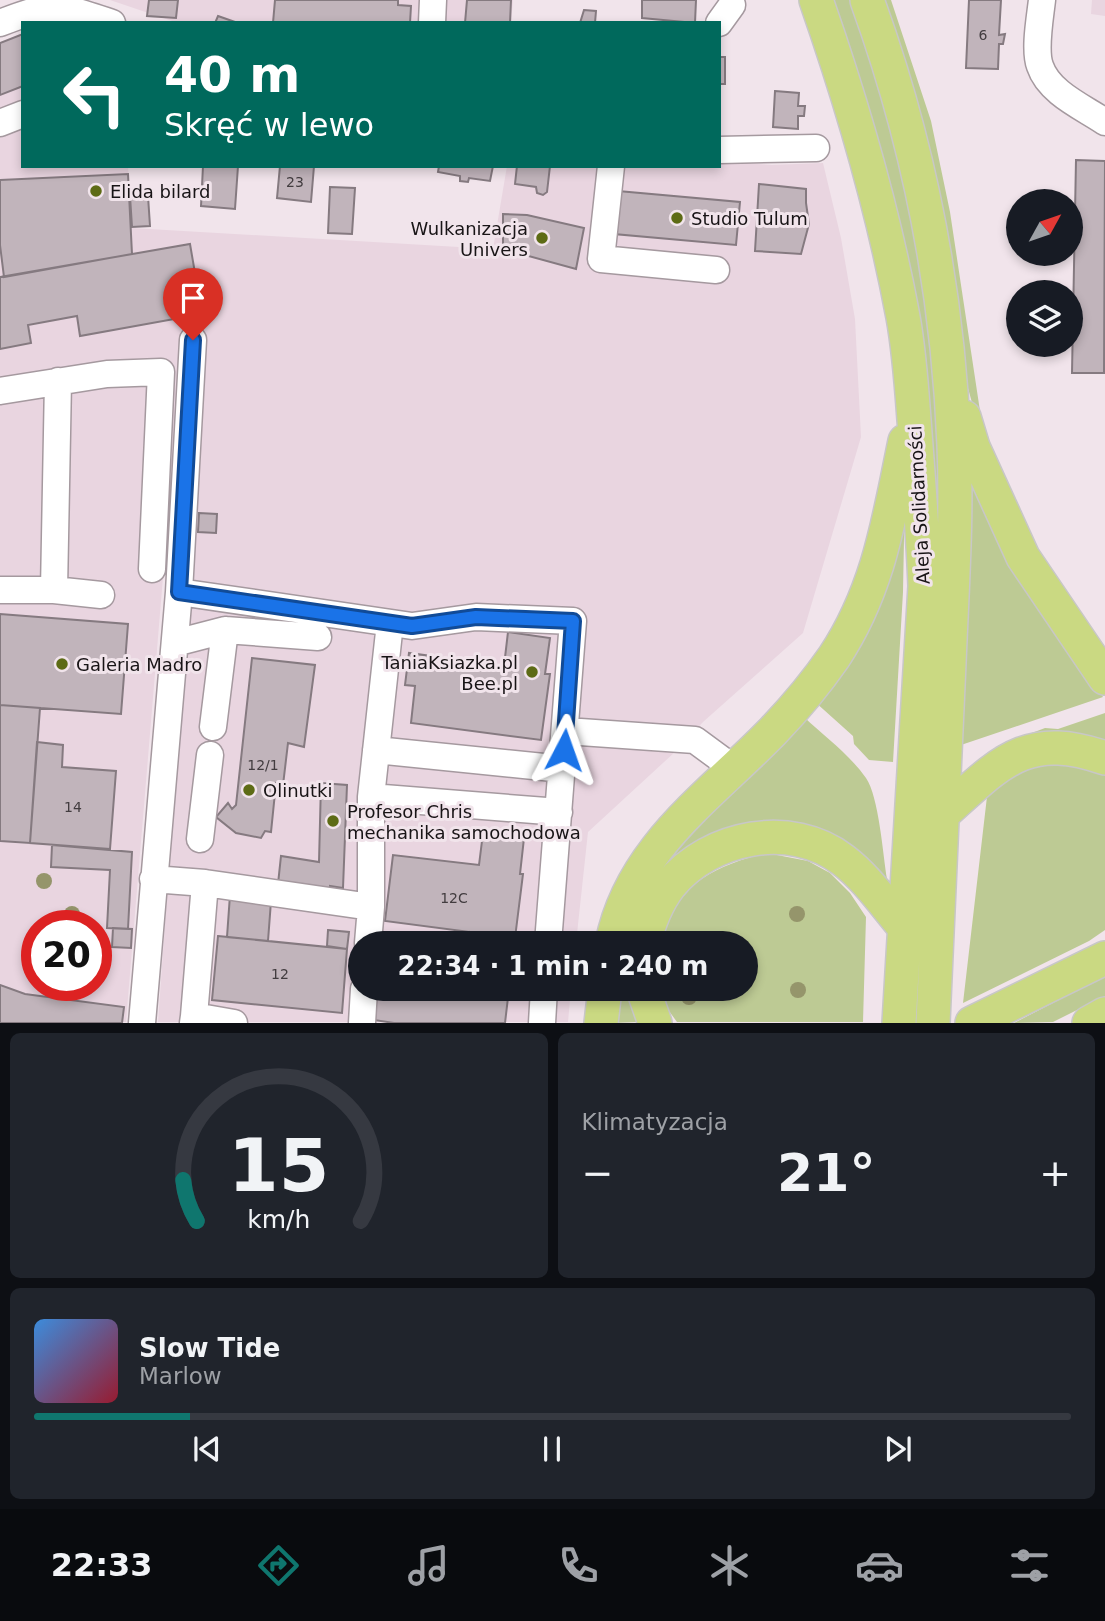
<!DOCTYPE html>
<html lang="pl">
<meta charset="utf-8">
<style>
body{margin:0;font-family:"DejaVu Sans",sans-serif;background:#20242c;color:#f1f3f6;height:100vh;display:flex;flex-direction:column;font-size:26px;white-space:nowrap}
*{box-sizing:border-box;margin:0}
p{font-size:23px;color:#9ea1a6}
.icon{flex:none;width:38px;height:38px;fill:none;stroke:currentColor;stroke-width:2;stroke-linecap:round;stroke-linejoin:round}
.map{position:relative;height:1023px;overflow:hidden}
.drawer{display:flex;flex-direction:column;gap:10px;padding:10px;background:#0d0f14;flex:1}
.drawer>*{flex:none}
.top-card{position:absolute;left:21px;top:21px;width:700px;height:147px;border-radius:0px;box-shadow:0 4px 10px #0003;background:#00695c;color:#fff;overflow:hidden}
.needle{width:46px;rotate:50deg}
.tools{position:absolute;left:1006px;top:189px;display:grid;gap:14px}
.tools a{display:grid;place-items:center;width:77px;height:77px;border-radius:50%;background:#171b24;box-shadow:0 4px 10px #0003;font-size:35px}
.speed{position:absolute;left:21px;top:910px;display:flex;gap:14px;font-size:35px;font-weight:700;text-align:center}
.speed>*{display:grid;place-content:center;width:91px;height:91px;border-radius:50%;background:#171b24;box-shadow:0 4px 10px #0003;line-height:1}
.speed .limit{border:10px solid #d22;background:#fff;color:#111}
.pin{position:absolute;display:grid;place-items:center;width:60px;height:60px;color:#fff;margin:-72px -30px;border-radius:50% 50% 50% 0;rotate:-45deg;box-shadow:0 0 7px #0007}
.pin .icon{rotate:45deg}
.me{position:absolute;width:77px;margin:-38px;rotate:4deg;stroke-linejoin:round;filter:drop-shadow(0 0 5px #0008)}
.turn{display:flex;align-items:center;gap:24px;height:147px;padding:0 28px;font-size:32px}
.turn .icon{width:91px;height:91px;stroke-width:2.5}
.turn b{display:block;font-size:49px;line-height:60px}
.big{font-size:52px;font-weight:700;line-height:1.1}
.drawer .card{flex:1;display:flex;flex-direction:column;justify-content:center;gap:10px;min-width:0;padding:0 24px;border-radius:10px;background:#20242c}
.drawer .dial{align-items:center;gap:0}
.dial svg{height:182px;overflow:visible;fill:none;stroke:#363941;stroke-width:7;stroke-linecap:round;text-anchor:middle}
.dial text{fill:#f1f3f6;stroke:none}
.song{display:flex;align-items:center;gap:21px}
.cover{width:84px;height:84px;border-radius:10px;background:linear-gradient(135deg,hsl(210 70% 55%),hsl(350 70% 35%))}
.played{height:7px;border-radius:4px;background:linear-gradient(90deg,#0f766e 15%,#363941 15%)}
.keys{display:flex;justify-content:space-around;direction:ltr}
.heat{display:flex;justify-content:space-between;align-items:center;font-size:38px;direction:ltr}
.drawer .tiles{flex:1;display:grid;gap:10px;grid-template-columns:1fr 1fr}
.card:last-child{grid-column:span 2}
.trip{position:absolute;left:348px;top:931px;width:410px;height:70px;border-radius:35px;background:#171b24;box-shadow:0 4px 10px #0003;font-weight:700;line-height:70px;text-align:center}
.tab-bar{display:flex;height:112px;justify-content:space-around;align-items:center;background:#090b0e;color:#9ea1a6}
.tab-bar .icon{width:49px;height:49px}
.tab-bar .active{color:#0f766e}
.tab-bar b{font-size:32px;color:#f1f3f6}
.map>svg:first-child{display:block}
.built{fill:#e9d5e0;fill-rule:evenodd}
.green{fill:#bdca94}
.building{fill:#c1b4bb;stroke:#857a80;stroke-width:2}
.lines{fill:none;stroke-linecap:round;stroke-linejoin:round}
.minor-casing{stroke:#a5999f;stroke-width:29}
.major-casing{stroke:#c8c7c7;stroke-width:36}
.minor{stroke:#fff;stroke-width:26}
.major{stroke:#cad982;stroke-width:33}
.tree{fill:#95956b}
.route-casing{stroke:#114b97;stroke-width:18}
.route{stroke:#1a73e8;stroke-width:12}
.poi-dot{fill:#5d6b15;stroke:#f1e4eb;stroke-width:2.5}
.labels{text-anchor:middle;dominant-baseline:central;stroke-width:6;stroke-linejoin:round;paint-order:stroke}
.number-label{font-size:14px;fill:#423c3f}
.poi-label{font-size:18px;fill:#181416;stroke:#f1e4eb;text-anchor:start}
.street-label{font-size:18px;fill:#181416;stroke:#f1e4eb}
</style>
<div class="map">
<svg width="1105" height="1023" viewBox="0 0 1105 1023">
<rect width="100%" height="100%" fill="#f1e4eb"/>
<!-- built -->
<path class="built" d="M110,0H513L511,23H178Z
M1092,0H1105V16L1091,14Z
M23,34V166H128L132,228L493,249L507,166H719V161L772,165L823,163L841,238L855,319L861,437L803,633L703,722L676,751L588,832L576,943H360V989H571L568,1022H158L195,505L183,337L126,1022L0,1023V44ZM37,926H96V985H37Z"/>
<!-- green -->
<path class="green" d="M829,0H854L900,144L925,281L937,408L941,535Z
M884,0H891L931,121L950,212L980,411L1004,487L1035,560L982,439L963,370Z
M967,461L1021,581L1103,697L961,745Z
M905,487L903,592L893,762L869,760L854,744L853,736L814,701Z
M1105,713V744L1038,734L995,747L1045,728L1058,729Z
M804,717C824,736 850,755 866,778C879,797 883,855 887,879L872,866L751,823L714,833L680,852L661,869L657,864Z
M1064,760L1105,771V930L1089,941L963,1003L988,788L1025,766Z
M759,855H777L808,861L830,873L850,893L866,917L863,1022H677L669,1011L662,989H746V943H659C673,890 708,868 759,855Z
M1105,976V996L1053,1022L1014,1023Z
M614,989H628L640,1022L612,1023Z"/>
<!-- building -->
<path class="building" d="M149,0H178L176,18L147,16Z
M275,0H398V5L411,6L410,23H273Z
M467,0H511L510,23H465Z
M642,0H696L695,23L642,18Z
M969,0H1001L999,35L1005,34L1003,44H999L998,69L966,68Z
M584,10L596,11L595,23H580Z
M218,16L235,22L234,23H215Z
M23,34V86L0,95V43Z
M719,57H725V84H719Z
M775,91L799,93L798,106H805L804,116H798V129L773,127Z
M1076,160L1105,161L1104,373H1072Z
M203,166H238L235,209L201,206Z
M280,166H314L311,202L277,198Z
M439,166H493L490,181L469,178L468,182L460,181V176L438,172Z
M517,166H550L547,192L543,195L537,193L536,187L515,184Z
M128,174L132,254L4,277L0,245V180Z
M759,184L806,189V203L809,224L801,254L755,251Z
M330,187L355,188L352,234L328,233Z
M618,191L740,202L736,245L614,234Z
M130,196H148L150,226L132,227Z
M503,214L527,215L584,228L576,269L503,249Z
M190,244L202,314L80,336L77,316L28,325L31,343L0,349V277Z
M199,513L217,514L216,533L198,532Z
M0,614L128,624L121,714L0,705Z
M508,632L550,638L545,674H550L541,740L411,723L415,686L405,685L409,653L504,666Z
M252,658L315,665L304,747L288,743L283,785L276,783L271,832L265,831L261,838L236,833L216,817L228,803L232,809L236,805Z
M0,705L40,708L30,843L0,841Z
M37,742L63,745L62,767L116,771L110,849L30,843Z
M321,783L347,785L343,888L330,886V892L278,884L281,856L319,862Z
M483,833L524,838L520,874H523L515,938L385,921L393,855L479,865Z
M52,845L132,852L128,929L107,928L110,870L51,867Z
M230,895L271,901L268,941L227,937Z
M113,928L132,929L131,948L112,947Z
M328,930L349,932L347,949L327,946Z
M470,932L515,938V943H469Z
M218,936L347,949L342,1013L212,1000Z
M0,985L25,994L124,1007L122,1023H0Z
M378,989H509L505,1023H394L374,1020Z"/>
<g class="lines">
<defs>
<path id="minor" d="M1042,0C1040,18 1034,50 1040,66C1049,93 1083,107 1105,122
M0,23C54,2 58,5 112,23
M432,23L433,0
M719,23L732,5
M0,123L23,114
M719,150L816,148
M611,166L601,259L716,270
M0,391L107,374L161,372L152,569
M0,590H54L58,381
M54,590L101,595
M179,592L412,626L476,617L573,621L548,943
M175,643L225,630L318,637
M213,727L225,630
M566,731L695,740L733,768
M376,750L563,769
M371,797L390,623
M200,839L210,755
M153,879L205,883L194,1016
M205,883L371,907
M368,943L371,907V797L559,812
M142,1023L179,592L193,340
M193,1023L194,1016L234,1023
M362,1023L364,989
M542,1023L544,989"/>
<path id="major" d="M816,0C852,103 883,209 903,317C910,355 912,394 915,433C919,484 923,535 925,586L899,1023
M867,0C919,143 948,293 954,445C957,518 952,590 949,663C944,783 939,903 933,1023
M964,417L973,447L1023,557L1105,678
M943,814C999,764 1025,730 1105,758
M612,943C631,848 710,796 773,731C795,708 816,683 834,657C879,589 889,519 905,441
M644,943C649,922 656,903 670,885C710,836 791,820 843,860C867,878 885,905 904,927
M643,989L655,1023
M601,1023L605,989
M972,1023L1105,958
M1089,1023L1105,1014"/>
</defs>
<!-- minor casing -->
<use href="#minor" class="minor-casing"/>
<!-- major casing -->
<use href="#major" class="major-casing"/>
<!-- minor -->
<use href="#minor" class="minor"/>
<!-- major -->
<use href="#major" class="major"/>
</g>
<!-- trees -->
<g class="tree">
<circle cx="44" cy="881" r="8"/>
<circle cx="72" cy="914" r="8"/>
<circle cx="797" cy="914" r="8"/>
<circle cx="798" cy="990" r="8"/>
<circle cx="689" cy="997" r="8"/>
</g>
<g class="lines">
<defs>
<path id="route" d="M193,340L179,592L412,626L476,617L573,621L564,750"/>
</defs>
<!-- route casing -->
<use href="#route" class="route-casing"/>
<!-- route -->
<use href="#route" class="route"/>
</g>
<!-- markers -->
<g class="poi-dot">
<circle cx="96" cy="191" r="7"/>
<circle cx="677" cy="218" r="7"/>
<circle cx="542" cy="238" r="7"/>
<circle cx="62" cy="664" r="7"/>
<circle cx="532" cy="672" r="7"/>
<circle cx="249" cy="790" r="7"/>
<circle cx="333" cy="821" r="7"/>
</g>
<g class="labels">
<!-- number labels -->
<g class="number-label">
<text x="983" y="35">6</text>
<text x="295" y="182">23</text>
<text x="263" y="765">12/1</text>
<text x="73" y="807">14</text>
<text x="454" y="898">12C</text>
<text x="280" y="974">12</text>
</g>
<!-- poi labels -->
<g class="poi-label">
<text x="110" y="191">Elida bilard</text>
<text x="691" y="218">Studio Tulum</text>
<text x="528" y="228" text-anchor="end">Wulkanizacja<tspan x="528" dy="21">Univers</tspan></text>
<text x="518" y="662" text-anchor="end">TaniaKsiazka.pl<tspan x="518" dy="21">Bee.pl</tspan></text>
<text x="76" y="664">Galeria Madro</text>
<text x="263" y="790">Olinutki</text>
<text x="347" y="811">Profesor Chris<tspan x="347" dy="21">mechanika samochodowa</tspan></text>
</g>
<!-- street labels -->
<g class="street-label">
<text transform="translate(919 505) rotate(-93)">Aleja Solidarności</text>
</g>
</g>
</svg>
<div class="tools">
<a><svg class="needle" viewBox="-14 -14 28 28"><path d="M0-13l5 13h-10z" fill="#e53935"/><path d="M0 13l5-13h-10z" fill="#9ea1a6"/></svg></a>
<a><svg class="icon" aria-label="layers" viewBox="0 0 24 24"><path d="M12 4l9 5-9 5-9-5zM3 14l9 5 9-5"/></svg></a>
</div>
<div class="speed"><div class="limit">20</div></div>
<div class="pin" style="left:193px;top:340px;background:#d93025"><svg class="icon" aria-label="arrive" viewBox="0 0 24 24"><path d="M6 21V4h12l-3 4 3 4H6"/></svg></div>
<svg class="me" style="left:564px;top:750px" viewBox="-20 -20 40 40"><path d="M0-17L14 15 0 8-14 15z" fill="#1a73e8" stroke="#fff" stroke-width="4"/></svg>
<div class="trip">22:34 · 1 min · 240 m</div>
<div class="top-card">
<div class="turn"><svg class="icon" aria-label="left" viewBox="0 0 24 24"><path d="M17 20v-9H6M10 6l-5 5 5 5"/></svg><div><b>40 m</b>Skręć w lewo</div></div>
</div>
</div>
<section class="drawer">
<div class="tiles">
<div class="card dial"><svg viewBox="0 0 100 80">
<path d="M14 69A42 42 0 1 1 86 69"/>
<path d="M14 69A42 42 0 0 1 8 51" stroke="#0f766e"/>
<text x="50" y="56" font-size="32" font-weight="700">15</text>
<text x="50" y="72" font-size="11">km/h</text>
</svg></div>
<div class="card"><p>Klimatyzacja</p>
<div class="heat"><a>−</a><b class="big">21°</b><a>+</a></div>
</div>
<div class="card">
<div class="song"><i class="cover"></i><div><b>Slow Tide</b><p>Marlow</p></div></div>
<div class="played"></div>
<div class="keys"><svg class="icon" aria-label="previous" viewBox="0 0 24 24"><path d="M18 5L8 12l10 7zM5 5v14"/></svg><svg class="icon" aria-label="pause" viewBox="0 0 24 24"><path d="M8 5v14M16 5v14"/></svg><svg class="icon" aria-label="next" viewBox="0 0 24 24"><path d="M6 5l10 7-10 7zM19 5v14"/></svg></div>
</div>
</div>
</section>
<nav class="tab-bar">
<b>22:33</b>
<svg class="icon active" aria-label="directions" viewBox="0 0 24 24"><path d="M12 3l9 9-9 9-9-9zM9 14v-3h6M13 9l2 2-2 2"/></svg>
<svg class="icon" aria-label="music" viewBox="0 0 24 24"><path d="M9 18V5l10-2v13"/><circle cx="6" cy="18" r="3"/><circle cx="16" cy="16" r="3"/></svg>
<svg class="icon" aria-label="phone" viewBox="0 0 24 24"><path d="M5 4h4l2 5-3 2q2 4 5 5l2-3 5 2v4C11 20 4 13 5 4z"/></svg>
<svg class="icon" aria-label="climate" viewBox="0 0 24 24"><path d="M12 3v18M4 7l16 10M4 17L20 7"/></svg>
<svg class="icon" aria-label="car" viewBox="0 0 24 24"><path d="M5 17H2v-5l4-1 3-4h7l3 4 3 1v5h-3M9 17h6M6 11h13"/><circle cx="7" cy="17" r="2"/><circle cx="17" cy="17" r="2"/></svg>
<svg class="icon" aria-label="filters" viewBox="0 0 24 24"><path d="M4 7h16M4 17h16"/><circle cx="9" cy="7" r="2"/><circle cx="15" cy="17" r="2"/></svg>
</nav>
